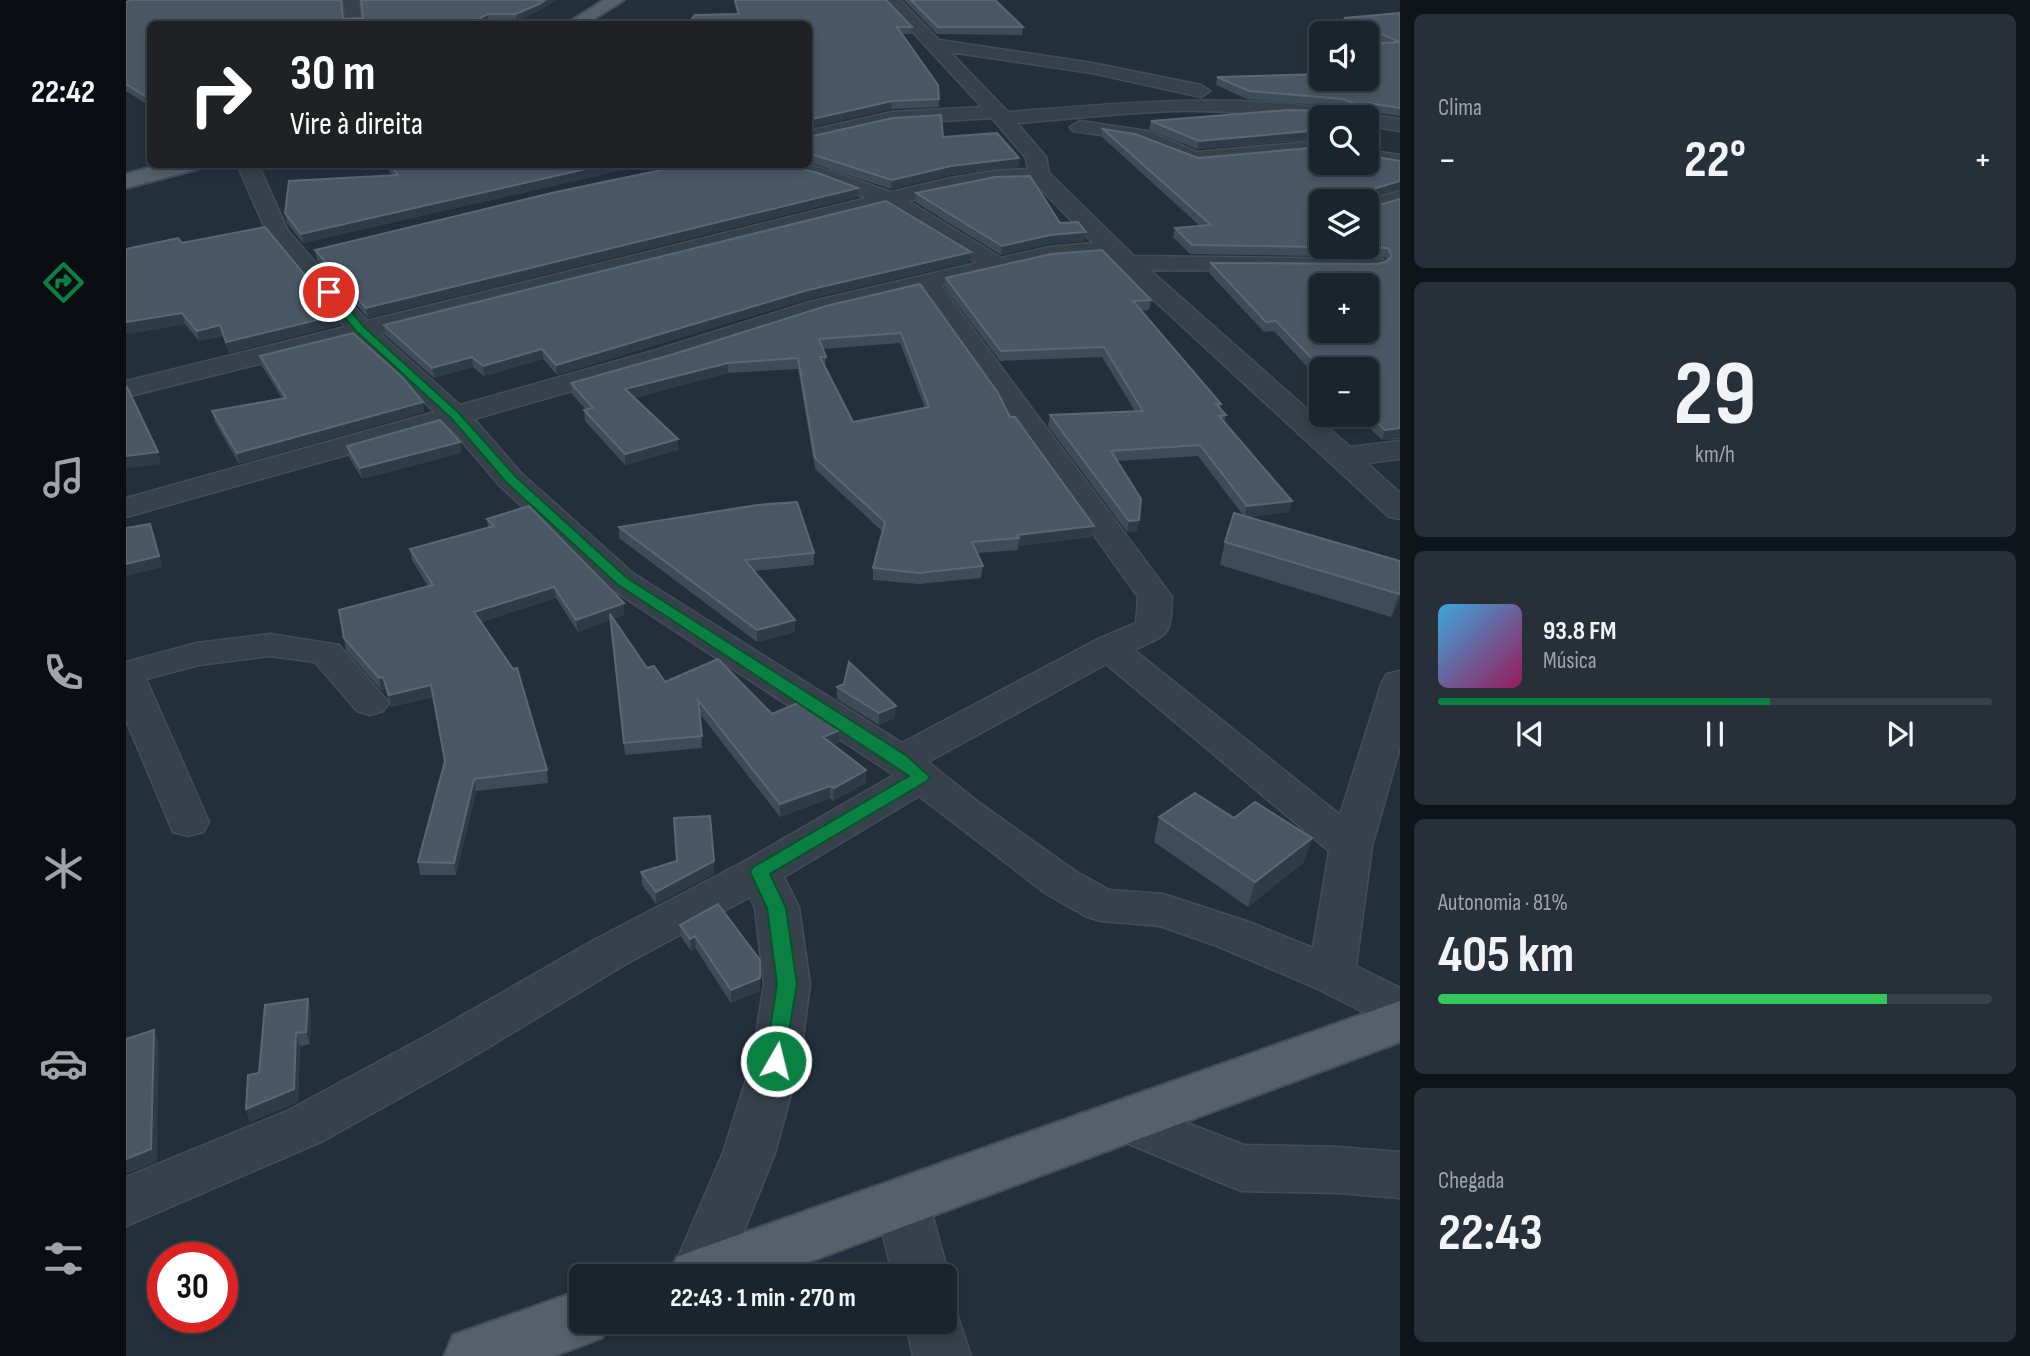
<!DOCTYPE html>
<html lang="pt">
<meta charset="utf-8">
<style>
body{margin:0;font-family:"Sofia Sans Condensed",sans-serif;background:#273038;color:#f1f3f6;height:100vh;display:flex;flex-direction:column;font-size:26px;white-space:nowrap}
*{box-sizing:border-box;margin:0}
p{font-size:23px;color:#9fa4a9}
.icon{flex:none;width:38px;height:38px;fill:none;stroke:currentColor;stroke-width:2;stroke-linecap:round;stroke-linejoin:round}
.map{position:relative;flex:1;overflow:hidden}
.sheet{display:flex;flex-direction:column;gap:14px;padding:14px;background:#0e1418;width:630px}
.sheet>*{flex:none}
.guide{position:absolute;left:21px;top:21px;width:665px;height:147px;border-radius:10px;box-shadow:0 4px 10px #0003,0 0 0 2px #384148;background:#202124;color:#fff;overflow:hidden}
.buttons{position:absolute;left:1183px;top:21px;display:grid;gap:14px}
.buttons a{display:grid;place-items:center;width:70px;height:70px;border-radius:10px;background:#1a242c;box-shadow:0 4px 10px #0003,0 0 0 2px #384148;font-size:35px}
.speed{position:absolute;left:21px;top:1242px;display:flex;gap:14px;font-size:35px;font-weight:700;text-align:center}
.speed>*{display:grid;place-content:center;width:91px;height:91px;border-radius:50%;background:#1a242c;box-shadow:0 4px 10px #0003,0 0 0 2px #384148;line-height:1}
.speed .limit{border:10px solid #d22;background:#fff;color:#111}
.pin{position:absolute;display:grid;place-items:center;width:60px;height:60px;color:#fff;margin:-30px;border:4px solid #fff;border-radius:50%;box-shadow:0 2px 7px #0007}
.me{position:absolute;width:77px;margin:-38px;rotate:8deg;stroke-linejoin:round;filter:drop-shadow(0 0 5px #0008)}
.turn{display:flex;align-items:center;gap:24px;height:147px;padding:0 28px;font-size:32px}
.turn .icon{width:91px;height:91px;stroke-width:2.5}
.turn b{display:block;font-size:49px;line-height:60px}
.big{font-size:52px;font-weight:700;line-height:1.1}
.sheet .widget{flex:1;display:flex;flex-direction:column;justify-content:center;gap:10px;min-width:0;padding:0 24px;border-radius:10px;background:#273038}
.sheet .dial{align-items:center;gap:0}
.dial b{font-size:91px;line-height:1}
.song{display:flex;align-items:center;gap:21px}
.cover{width:84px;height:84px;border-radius:10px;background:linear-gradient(135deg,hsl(200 70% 55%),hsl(330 70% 35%))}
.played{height:7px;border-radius:4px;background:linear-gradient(90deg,#0b8043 60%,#384148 60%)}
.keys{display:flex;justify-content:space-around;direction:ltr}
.heat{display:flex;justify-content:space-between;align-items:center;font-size:38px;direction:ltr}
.charge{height:10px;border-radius:5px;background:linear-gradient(90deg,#34c759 81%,#384148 0)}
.trip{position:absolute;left:443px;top:1264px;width:388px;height:70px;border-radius:10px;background:#1a242c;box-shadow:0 4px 10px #0003,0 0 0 2px #384148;font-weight:700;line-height:70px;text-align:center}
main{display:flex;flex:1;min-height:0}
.tabs{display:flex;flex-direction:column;width:126px;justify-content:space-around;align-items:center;background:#0a0e12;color:#9fa4a9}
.tabs .icon{width:49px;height:49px}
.tabs .selected{color:#0b8043}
.tabs b{font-size:32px;color:#f1f3f6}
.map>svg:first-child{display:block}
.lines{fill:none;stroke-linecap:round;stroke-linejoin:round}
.minor-casing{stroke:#434d57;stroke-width:3}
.primary-casing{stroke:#434d57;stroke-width:4}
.minor{fill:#37414b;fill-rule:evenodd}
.primary{fill:#55606b;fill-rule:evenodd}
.wall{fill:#3e4c59;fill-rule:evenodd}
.shaded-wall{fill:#2e3c48}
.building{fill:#4a5865;stroke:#5a6874;stroke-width:2;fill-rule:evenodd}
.route{fill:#0b8043;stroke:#07532c;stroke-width:2}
</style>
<main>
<nav class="tabs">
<b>22:42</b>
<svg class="icon selected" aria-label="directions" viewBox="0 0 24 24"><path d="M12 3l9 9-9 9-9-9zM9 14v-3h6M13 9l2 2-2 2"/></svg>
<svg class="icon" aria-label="music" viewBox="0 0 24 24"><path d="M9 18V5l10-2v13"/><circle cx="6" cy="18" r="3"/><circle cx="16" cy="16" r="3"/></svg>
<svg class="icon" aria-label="phone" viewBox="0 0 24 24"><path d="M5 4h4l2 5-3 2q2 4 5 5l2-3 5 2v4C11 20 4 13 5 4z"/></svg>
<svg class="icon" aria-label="climate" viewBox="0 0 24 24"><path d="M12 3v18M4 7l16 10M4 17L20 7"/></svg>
<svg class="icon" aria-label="car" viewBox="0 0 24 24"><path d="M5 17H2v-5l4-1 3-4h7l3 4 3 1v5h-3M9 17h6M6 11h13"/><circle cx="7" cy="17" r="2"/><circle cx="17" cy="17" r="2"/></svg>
<svg class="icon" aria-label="filters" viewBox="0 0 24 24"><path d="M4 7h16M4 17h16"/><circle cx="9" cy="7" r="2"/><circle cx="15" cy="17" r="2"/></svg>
</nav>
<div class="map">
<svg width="1274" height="1356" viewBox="0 0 1274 1356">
<rect width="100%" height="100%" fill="#23303b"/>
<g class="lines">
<defs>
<path id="minor" d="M217,0H233L236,24H220Z
M757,0H774L813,40L966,63L1075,85L1084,91L1075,97L966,73L824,52L882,112C987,104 1091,93 1196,108C1206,109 1224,108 1231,117C1171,120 1108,109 1046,111C994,113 943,119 891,123L920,157L923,173L1008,256L1257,259L1261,264L1257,269L1249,271L1024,270L1224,447L1274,441V459L1241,463L1274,493V519L1263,517L980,256L923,261L815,286L1046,597C1044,638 1044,633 1008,650L1214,815L1256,682L1261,674L1274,671V747L1246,846L1230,966L1274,988V1028L1257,1022L1190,988L1091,946L1034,926L975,921L959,916L919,893L793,796L658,877L673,908L684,984L674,1061L649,1153L600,1276H544L597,1153L626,1061L638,984L629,908L624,897L500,964L338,1062L197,1141L0,1226V1177L161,1111L304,1034L468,940L619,861L768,775L484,588L374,486L323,426L0,517V498L309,412L230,340L0,397V381L219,327L141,233L111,164H132L162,231L241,321L741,198L693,180L644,168L641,164H679L707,172L765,192L825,178L868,171L902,169L900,158L866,118L766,124L682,143V131L766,112L856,107ZM908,182L967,243L923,247L875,258L782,201L868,183ZM760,207L851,263L683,302L530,350L334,405L254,334ZM794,291L1012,597L1010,623L970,640L776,743L508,574L396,474L348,419L548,362L699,313ZM980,664L1203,851L1187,948L1123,922L1037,894L983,890L949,871L852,802L802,762Z
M1241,114L1274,119V131L1241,126V117H1233Z
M954,121L1021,131L1071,152L1195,141V153L1070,164L1010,140L947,131L944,127Z
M1241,150L1274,155V167L1241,162Z
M1274,191V205L1241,215L1240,201Z
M144,634L213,645L263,703L257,711L244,715L231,711L189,662L144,656L73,665L20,679L83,822L77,832L62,836L47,832L0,720V662L71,643Z
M1002,1100L1118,1145L1212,1147L1274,1152V1198L1212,1193L1116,1191L1098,1184L984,1136L977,1121L984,1106Z
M776,1179L795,1186L803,1203L823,1276L819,1284V1276H767L749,1203L757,1186Z
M819,1299L827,1302L845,1356H787L779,1321H819Z"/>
<path id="primary" d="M478,0H498L460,24H440Z
M37,164H74L72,169L0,188V174Z
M1274,1001V1042L645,1276H543L551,1257L572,1249Z
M455,1290V1321H483L476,1338L428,1356H318L327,1335Z"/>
</defs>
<!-- minor casing -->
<use href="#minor" class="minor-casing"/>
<!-- primary casing -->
<use href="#primary" class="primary-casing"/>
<!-- minor -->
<use href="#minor" class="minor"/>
<!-- primary -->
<use href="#primary" class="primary"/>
</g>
<!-- wall -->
<path class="wall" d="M608,0H760L786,27L785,34H776L813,99V107L765,109L682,128V24L611,14Z
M778,0H869L897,27L896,35L811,34Z
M0,2L217,19L413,11L390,21L24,24V106L0,91Z
M1274,13V116L1241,111L1240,112V117H1195V139L1071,149L1023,130L1025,121L1225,111L1215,107L1121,99L1090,85L1091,77L1241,79L1258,43L1241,36V33H1235L1216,25L1218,18Z
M1184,46H1195V62L1183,54Z
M977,129L1072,158L1243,156L1274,189L1241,199L1242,208L1274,199V439L1256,440L1239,424H1232L1223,415H1241V369H1195V382L1148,331L1138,332L1083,273L1085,263L1251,264L1260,262L1261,261L1259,257L1064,254L1047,237L1049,228L1074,226L976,137Z
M682,137H817L893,158V167L825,175L765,189L682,162Z
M257,164H522L177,243L161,223L159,213L266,175Z
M790,193L934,223L959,241L922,244L875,255L789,202Z
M732,197L242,318L191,260L189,250Z
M56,243L212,315L214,325L103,353L97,336L73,341L59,324L0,334Z
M844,262L682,299L431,375L417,359L358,376L347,367L308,378L259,335L258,325Z
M820,278L1025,300L1023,310L1015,311L1095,404L1094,409L1100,415L1098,422L1163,512L1122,517L1274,561V600L1265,617L1094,565L1099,542L1117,515L1072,456L992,461L1013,520L1011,531L1001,532L922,426L924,415L1009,411L976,357L874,361L819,288Z
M794,284L884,417L968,526L966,537L892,546V550L851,553L857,566L855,578L793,584L747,580V568L757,532L689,469L672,369L602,373L508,398L552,439V450L499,465L459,421L458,410H460L446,394L445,383ZM774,343L799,408L727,422L699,367L700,357L697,349Z
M134,356L298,412L113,464L89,422L86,411L156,398L136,366Z
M334,442L335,453L236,479L223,457L221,446Z
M361,519L498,603V615L487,619L521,668L539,682L646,714L714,730L713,742L707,745L740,783L707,801L704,798L654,817L574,714L576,748L499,755L484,620L452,632L430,598L355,622L421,770L422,783L350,791L330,875H294L292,862L319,761L307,697L265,707L259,689L255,690L220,650L218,638L302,587L286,560L284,549L362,528Z
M493,527L688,553V565L628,571L669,632L631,642L493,538Z
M718,684L769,718L753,725L711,699V687Z
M1033,817L1178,862L1122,907L1028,842Z
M588,861V874L530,904L516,885L515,872Z
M554,925L634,991L605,1003L570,949L565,951L555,937Z
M185,1011L184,1044L174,1046L172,1102L124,1122L120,1109L133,1073Z"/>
<!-- shaded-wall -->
<path class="shaded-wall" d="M419,0H431L413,11L390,21V14Z
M362,14L363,22L358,24H344Z
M766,101L765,109L682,128V120Z
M1243,103L1241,111L1232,115L1234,106Z
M1195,130V138L1071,149L1073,141Z
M893,158V167L825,175L765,189L766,180L825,166Z
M482,164H522L177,243L175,234Z
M1274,181V189L1238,200L1240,191Z
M732,188V197L242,318L240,308Z
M960,232L959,241L922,244L875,255L876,246L924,235Z
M845,252L844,262L682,299L431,375L430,365L682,290Z
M56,313L59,324L0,334V322Z
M212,315L214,325L103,353L100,342Z
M94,325L97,336L73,341L71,331Z
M416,349L417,359L358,376L357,366Z
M346,357L347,367L308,378L306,368Z
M602,363V373L500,400L499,389Z
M297,402L298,412L113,464L111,453Z
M1274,428V438L1256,440L1259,430Z
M552,439V450L499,465V454Z
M334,442L335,453L236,479L234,468Z
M32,452L35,464L0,468V456Z
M1166,501L1163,512L1118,518L1121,506Z
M1013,520L1011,531L1001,532L1003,521Z
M968,526L966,537L892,546L893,538L891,535Z
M33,556L37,567L0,576V564Z
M428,587L430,598L350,624L348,612Z
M1274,592V600L1265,617L1273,594Z
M498,603V615L452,632L450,620Z
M669,620V632L631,642V630Z
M257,677L259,689L255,690L253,678Z
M305,685L307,697L265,707L263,695Z
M770,706L769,718L753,725V713Z
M714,730L713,742L697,749V737Z
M740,770V783L707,801L708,788Z
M348,779L350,791L330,875L328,863Z
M704,786V798L654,817V804Z
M1186,838L1178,862L1122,907L1129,882Z
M588,861V874L530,904V892Z
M569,936L570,949L565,951L564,939Z
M634,978V991L605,1003V990Z
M182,999L185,1011L184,1044L180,1032Z
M28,1030L33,1043L31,1162L0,1174V1159Z
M170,1033L174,1046L172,1102L124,1122L120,1109Z"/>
<!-- building -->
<path class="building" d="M5,0H215L217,19L237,18L235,0H419L413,4L390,14H362L344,24H24V99L0,84V2Z
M609,0H760L786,27H771L812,85L813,99L766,101L682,120V24H562L569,15L613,14Z
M785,0H869L897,27H812Z
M1274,13V42L1218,18Z
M1274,42V108L1243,103L1234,106L1217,99L1123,91L1091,77L1195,74V79H1241V44Z
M1184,46H1195V53Z
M1163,110L1240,112V114L1203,115V117H1195V130L1073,141L1025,121Z
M815,115L817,137L871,133L893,158L825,166L766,180L682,153V137L767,118Z
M977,129L1009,134L1072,158L1195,147V163H1241V149L1243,156L1274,161V181L1240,191L1242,208L1274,199V428L1259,430L1242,413H1241V369H1196L1150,321L1140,322L1085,263L1251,264L1260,262L1266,256L1262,248L1066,245L1049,228L1085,225ZM1195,201H1241V247H1195ZM1195,285H1241V331H1195Z
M263,164H482L175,234L159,213L163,181L272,175Z
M564,164H655L692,173L732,188L240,308L189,250L430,192Z
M904,176L934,223L952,222L960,232L924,235L876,246L790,193L869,177Z
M760,201L845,252L682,290L430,365L416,349L357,366L346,357L306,368L258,325Z
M139,227L212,315L100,342L94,325L71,331L56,313L0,322V249L52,238L56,243Z
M976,250L1025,300L1007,301L1095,404H1090L1100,415L1093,416L1166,501L1121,506L1074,445L985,451L1015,499L1013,520L1003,521L924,415L1017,411L978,347L875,351L820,278L925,254Z
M794,284L872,393L884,417H889L968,526L891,535L893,538L846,542L857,566L793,573L747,568L759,522L689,458L672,358L602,363L499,389L552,439L499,454L458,410L467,408L445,383L548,354L700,306ZM775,333L803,407L727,422L694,357H700L693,339Z
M227,333L276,377L297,402L111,453L86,411L160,398L134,356Z
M0,387H1L32,452L0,456Z
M314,420L334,442L234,468L221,446Z
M671,502L688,553L619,560L669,620L631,630L493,527L631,505Z
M403,506L498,603L450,620L428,587L348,612L387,669L391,668L421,770L348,779L328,863L292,862L319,761L305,685L263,695L257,677L253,678L218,638L213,610L307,585L284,549L368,526L361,519Z
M1108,513L1274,561V592L1273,594L1099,542Z
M24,524L33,556L0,564V528Z
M484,614L521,668L528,666L539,682L592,659L646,714L672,703L714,730L697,737L740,770L708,788L704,786L654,804L572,700L576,736L498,743Z
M723,662L770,706L753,713L711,687L718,684Z
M1069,793L1108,818L1129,802L1186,838L1129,882L1033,817Z
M584,816L588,861L530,892L515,872L551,861L548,818Z
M592,904L634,960V978L605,990L569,936L564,939L554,925Z
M182,999L180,1032L170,1033L168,1089L120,1109L122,1075L133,1073L139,1005Z
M28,1030L25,1149L0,1159V1039Z"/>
<!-- route -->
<path class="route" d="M199,289H207L238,327L333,413L390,477L501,578L781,756L804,777L801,781L644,874L660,908L671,984L657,1067L650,1069L642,1067L639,1061L651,984L641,908L624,872L627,867L783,776L491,584L380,482L325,418L230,331L199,294Z"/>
</svg>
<div class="buttons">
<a><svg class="icon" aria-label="sound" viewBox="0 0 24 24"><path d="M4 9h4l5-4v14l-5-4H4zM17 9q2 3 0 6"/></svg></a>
<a><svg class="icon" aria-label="search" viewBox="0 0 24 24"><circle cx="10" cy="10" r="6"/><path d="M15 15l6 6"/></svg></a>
<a><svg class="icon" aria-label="layers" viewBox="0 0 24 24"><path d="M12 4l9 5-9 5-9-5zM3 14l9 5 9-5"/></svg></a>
<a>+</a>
<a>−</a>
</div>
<div class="speed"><div class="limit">30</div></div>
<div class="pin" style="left:203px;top:292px;background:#d93025"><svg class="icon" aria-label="arrive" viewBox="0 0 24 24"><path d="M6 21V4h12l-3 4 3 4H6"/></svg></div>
<svg class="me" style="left:650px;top:1061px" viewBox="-20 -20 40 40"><circle r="17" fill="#0b8043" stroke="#fff" stroke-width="3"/><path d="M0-11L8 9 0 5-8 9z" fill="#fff"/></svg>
<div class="trip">22:43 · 1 min · 270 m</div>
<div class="guide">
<div class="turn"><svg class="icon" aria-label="right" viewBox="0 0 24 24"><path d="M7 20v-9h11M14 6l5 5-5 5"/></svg><div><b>30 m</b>Vire à direita</div></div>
</div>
</div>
<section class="sheet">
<div class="widget"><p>Clima</p>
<div class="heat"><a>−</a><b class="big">22°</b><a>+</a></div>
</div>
<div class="widget dial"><b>29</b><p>km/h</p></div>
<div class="widget">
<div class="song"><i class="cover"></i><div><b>93.8 FM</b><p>Música</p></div></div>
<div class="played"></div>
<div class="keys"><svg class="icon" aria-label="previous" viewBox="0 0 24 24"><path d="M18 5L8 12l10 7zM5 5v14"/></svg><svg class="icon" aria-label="pause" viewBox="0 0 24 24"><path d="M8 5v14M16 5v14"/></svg><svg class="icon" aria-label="next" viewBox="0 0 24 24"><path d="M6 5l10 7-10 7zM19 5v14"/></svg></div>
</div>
<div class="widget"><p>Autonomia · 81%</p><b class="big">405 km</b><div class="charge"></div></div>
<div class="widget"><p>Chegada</p><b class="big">22:43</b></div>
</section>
</main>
